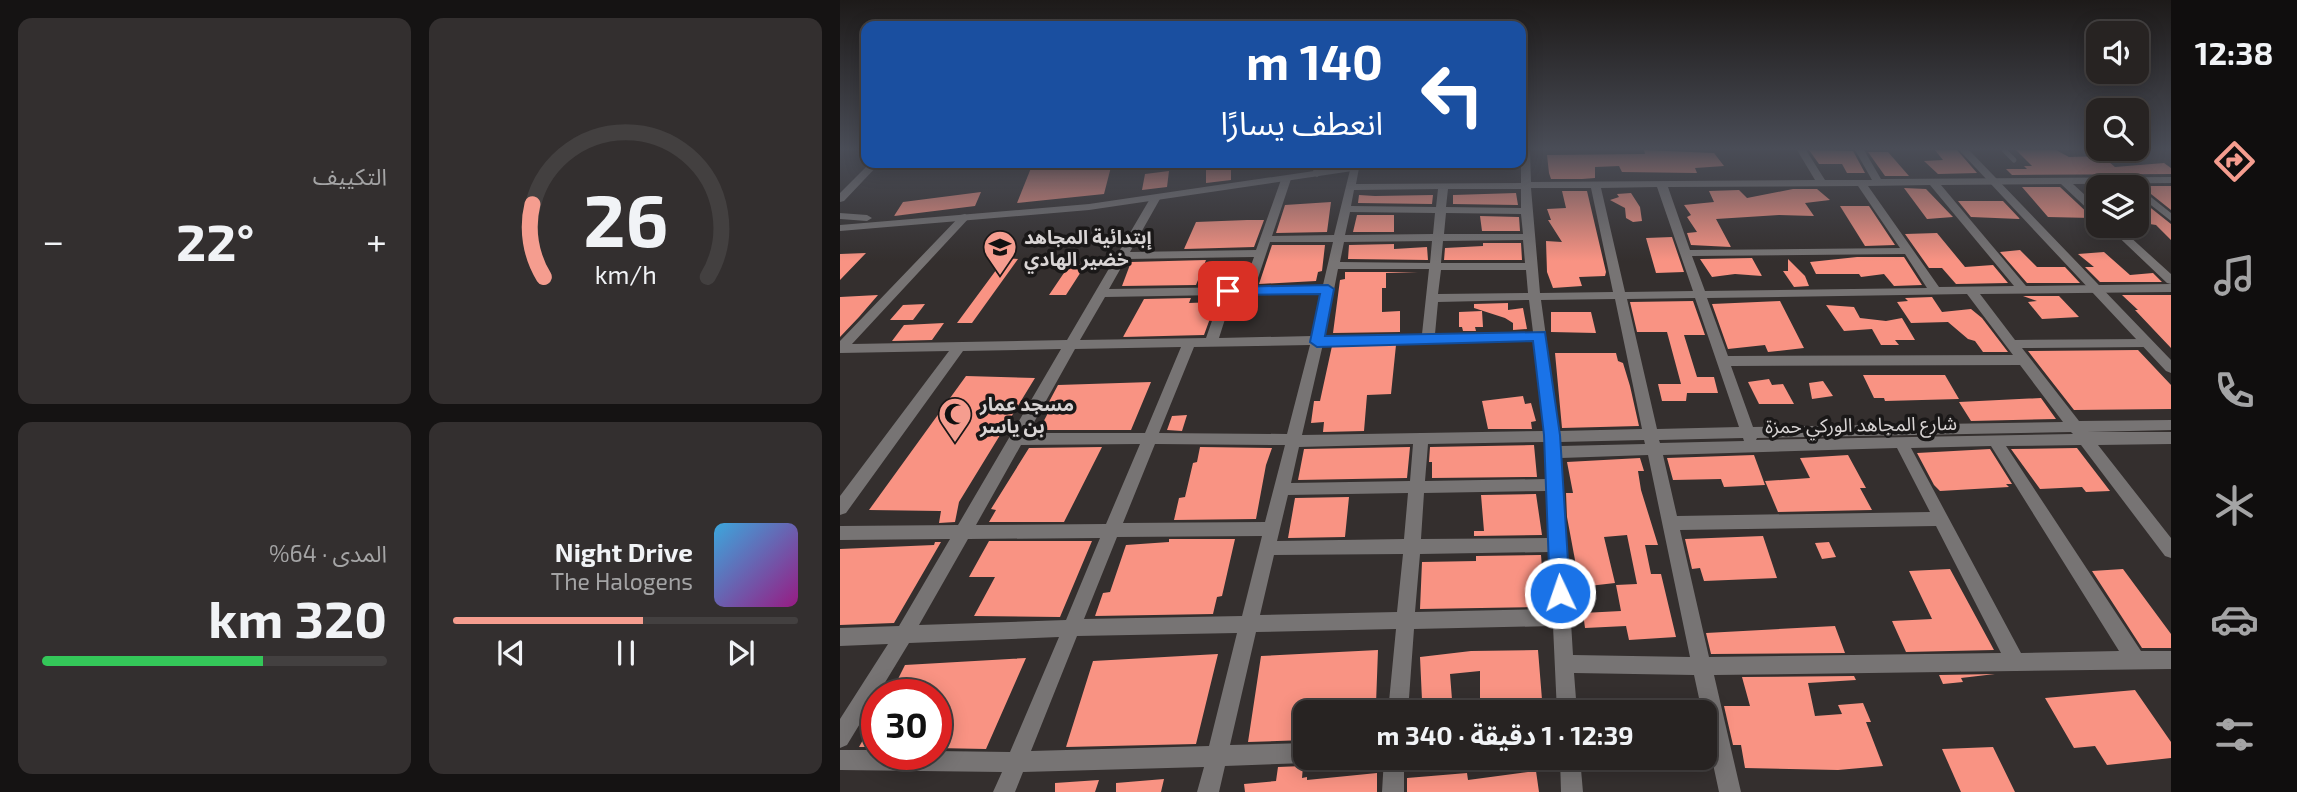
<!DOCTYPE html>
<html lang="ar">
<meta charset="utf-8">
<style>
body{margin:0;font-family:"Exo 2","Noto Sans Arabic",sans-serif;background:#332f2f;color:#f1f3f6;direction:rtl;height:100vh;display:flex;flex-direction:column;font-size:26px;white-space:nowrap}
*{box-sizing:border-box;margin:0}
p{font-size:23px;color:#a4a4a5}
.icon{flex:none;width:38px;height:38px;fill:none;stroke:currentColor;stroke-width:2;stroke-linecap:round;stroke-linejoin:round}
.map{position:relative;flex:1;overflow:hidden;direction:ltr}
.panel{display:flex;flex-direction:column;gap:18px;padding:18px;background:#151313;width:840px}
.panel>*{flex:none}
.top-card{position:absolute;left:21px;top:21px;width:665px;height:147px;border-radius:14px;box-shadow:0 4px 18px #0003,0 0 0 2px #434040;direction:rtl;background:#1a4fa0;color:#fff;overflow:hidden}
.buttons{position:absolute;left:1246px;top:21px;display:grid;gap:14px}
.buttons a{display:grid;place-items:center;width:63px;height:63px;border-radius:14px;background:#272322;box-shadow:0 4px 18px #0003,0 0 0 2px #434040;font-size:35px}
.speed{position:absolute;left:21px;top:679px;display:flex;gap:14px;font-size:35px;font-weight:700;text-align:center}
.speed>*{display:grid;place-content:center;width:91px;height:91px;border-radius:50%;background:#272322;box-shadow:0 4px 18px #0003,0 0 0 2px #434040;line-height:1}
.speed .limit{border:10px solid #d22;background:#fff;color:#111}
.pin{position:absolute;display:grid;place-items:center;width:60px;height:60px;color:#fff;margin:-30px;border-radius:14px;box-shadow:0 4px 10px #0006}
.me{position:absolute;width:77px;margin:-38px;rotate:357deg;stroke-linejoin:round;filter:drop-shadow(0 0 5px #0008)}
.turn{display:flex;align-items:center;gap:24px;height:147px;padding:0 28px;font-size:32px}
.turn .icon{width:91px;height:91px;stroke-width:2.5}
.turn b{display:block;font-size:49px;line-height:60px}
.big{font-size:52px;font-weight:700;line-height:1.1}
.panel .card{flex:1;display:flex;flex-direction:column;justify-content:center;gap:10px;min-width:0;padding:0 24px;border-radius:14px;background:#332f2f}
.panel .dial{align-items:center;gap:0}
.dial svg{height:182px;overflow:visible;fill:none;stroke:#434040;stroke-width:7;stroke-linecap:round;text-anchor:middle}
.dial text{fill:#f1f3f6;stroke:none}
.song{display:flex;align-items:center;gap:21px}
.cover{width:84px;height:84px;border-radius:10px;background:linear-gradient(135deg,hsl(200 70% 55%),hsl(310 70% 35%))}
.played{height:7px;border-radius:4px;background:linear-gradient(90deg,#f59d8f 55%,#434040 55%)}
.keys{display:flex;justify-content:space-around;direction:ltr}
.heat{display:flex;justify-content:space-between;align-items:center;font-size:38px;direction:ltr}
.charge{height:10px;border-radius:5px;background:linear-gradient(90deg,#34c759 64%,#434040 0)}
.panel .tiles{flex:1;display:grid;gap:18px;grid-template-columns:repeat(2,1fr)}
.trip{position:absolute;left:453px;top:700px;width:424px;height:70px;border-radius:14px;background:#272322;box-shadow:0 4px 18px #0003,0 0 0 2px #434040;font-weight:700;line-height:70px;text-align:center;direction:rtl}
main{display:flex;flex:1;min-height:0}
.menu{display:flex;flex-direction:column;width:126px;justify-content:space-around;align-items:center;background:#100e0e;color:#a4a4a5}
.menu .icon{width:49px;height:49px}
.menu .current{color:#f59d8f}
.menu b{font-size:32px;color:#f1f3f6}
.map>svg:first-child{display:block}
.building{fill:#f99383}
.lines{fill:none;stroke-linecap:round;stroke-linejoin:round}
.service{stroke:#777474;stroke-width:5}
.minor{fill:#777474;fill-rule:evenodd}
.tertiary{fill:#777474;fill-rule:evenodd}
.route{fill:#1a73e8;stroke:#114b97;stroke-width:2}
.labels{text-anchor:middle;dominant-baseline:central;stroke-width:7;stroke-linejoin:round;paint-order:stroke}
.poi-label{font-size:19px;font-weight:bold;fill:#d9d5d5;stroke:#1a1818;text-anchor:start}
.street-label{font-size:19px;fill:#d9d5d5;stroke:#1a1818}
</style>
<main>
<nav class="menu">
<b>12:38</b>
<svg class="icon current" aria-label="directions" viewBox="0 0 24 24"><path d="M12 3l9 9-9 9-9-9zM9 14v-3h6M13 9l2 2-2 2"/></svg>
<svg class="icon" aria-label="music" viewBox="0 0 24 24"><path d="M9 18V5l10-2v13"/><circle cx="6" cy="18" r="3"/><circle cx="16" cy="16" r="3"/></svg>
<svg class="icon" aria-label="phone" viewBox="0 0 24 24"><path d="M5 4h4l2 5-3 2q2 4 5 5l2-3 5 2v4C11 20 4 13 5 4z"/></svg>
<svg class="icon" aria-label="climate" viewBox="0 0 24 24"><path d="M12 3v18M4 7l16 10M4 17L20 7"/></svg>
<svg class="icon" aria-label="car" viewBox="0 0 24 24"><path d="M5 17H2v-5l4-1 3-4h7l3 4 3 1v5h-3M9 17h6M6 11h13"/><circle cx="7" cy="17" r="2"/><circle cx="17" cy="17" r="2"/></svg>
<svg class="icon" aria-label="filters" viewBox="0 0 24 24"><path d="M4 7h16M4 17h16"/><circle cx="9" cy="7" r="2"/><circle cx="15" cy="17" r="2"/></svg>
</nav>
<div class="map">
<svg width="1331" height="792" viewBox="0 0 1331 792">
<rect width="100%" height="100%" fill="#342f2e"/>
<!-- building -->
<path class="building" d="M804,150L874,153L884,166L855,168L857,173L782,172L779,166L755,167V178L742,179H711L709,173L707,155L805,154Z
M969,150L1013,151L1025,173H1007L1002,164H979Z
M1095,150H1117L1137,173L1098,174L1084,161L1103,160Z
M1176,150H1216L1229,157L1262,156L1275,167L1324,163L1331,168V174L1172,175L1166,169H1187L1184,166H1192Z
M1028,152H1048L1069,176H1045Z
M193,163H272L264,194L177,203Z
M391,163V180L366,183V166Z
M329,171L327,187L302,190L305,174Z
M1301,186H1331V210Z
M1182,187H1220L1253,218L1208,217Z
M1064,188L1086,189L1113,217L1087,219Z
M953,189H977L990,200L965,203L974,216L939,215L876,219L891,247L851,245L847,233L857,232L847,217L851,215L844,205L874,202L869,191L899,190L907,198Z
M722,191H747L766,272L765,276L739,277L742,286L713,288L707,272L706,241L722,242L708,220H711L707,209L726,208Z
M141,192L135,206L54,216L63,202Z
M676,193L678,205L613,204V195Z
M791,193L800,207L802,221L793,222L786,218L785,208L770,200L779,197L777,194Z
M519,195L535,196L593,195L592,204L518,203Z
M1297,197L1331,224V240L1316,225L1297,222Z
M1118,201H1163L1180,219L1131,217Z
M491,202L487,232L436,233L445,205Z
M1000,206H1029L1055,245L1025,246Z
M517,215H554V232H513Z
M640,216L679,217L680,231H642Z
M407,220H424L414,247L344,249L356,222Z
M1097,233L1125,267L1153,265L1168,283L1116,284L1102,268H1089L1065,234Z
M832,237L844,272L816,273L806,238Z
M643,243H681L682,260H604L605,248L643,246Z
M554,244V249L587,247L588,260L508,259L509,245Z
M432,245H485L482,271L478,272L476,281L419,284Z
M1180,250L1197,267H1225L1240,283H1187L1160,252Z
M1264,252L1290,275L1313,273L1322,282H1260L1245,267H1254L1238,254Z
M26,253L0,280V254Z
M1017,257H1064L1082,285L1054,286L1044,274L1021,277L1019,274H976L970,262Z
M165,258L178,259L132,323H117Z
M912,258L922,276L895,274L872,277L860,259Z
M948,259L965,276L969,286L954,287L943,271H948Z
M366,260L356,285L282,286L291,262Z
M230,264H246L226,295H209Z
M505,272H578L546,273V288H542V312L560,311V332L493,333L500,280L505,279Z
M38,295L19,317L0,337V297Z
M1282,295H1331V348L1295,310H1298Z
M1183,296H1219L1239,317L1202,319L1188,302L1197,301Z
M1092,297L1102,312L1131,309L1142,318L1168,352H1143L1135,341L1128,339L1108,322L1071,323L1057,302L1068,301L1065,298Z
M351,298L349,303L376,302L364,335L283,337L304,299Z
M853,301L865,335H844L857,377H874L878,393H847L846,401H822L818,384H841L827,332H797L790,302Z
M940,301L964,348L928,352L925,345L888,349L872,304Z
M668,303V310L683,308L687,329L673,330V323L665,318L634,308V304Z
M85,304L73,320H50L63,305Z
M986,305L1014,307L1020,318L1046,321L1062,318L1075,340H1055L1059,345H1041L1032,329L1004,331Z
M642,311L643,327H635L636,331H623L622,327H619V312Z
M711,312H751L756,333L711,332Z
M104,323L92,340L52,341L64,325Z
M556,345L551,394L527,395L524,431L483,432L484,422L471,423L474,401H480L492,346Z
M1298,350L1331,385V409L1234,410L1188,351Z
M715,353H776L778,361L783,363L790,386L799,426L722,428Z
M1023,375H1105L1119,399L1045,401L1044,398H1034Z
M126,376L195,378L119,502L115,522L99,523L101,511L29,510Z
M929,379L932,385L943,384L954,404H919L908,382Z
M983,381L993,396L972,399L969,383Z
M311,382L291,430H199L208,413H203L218,385Z
M683,396L685,404L691,403L696,421L691,422L692,429H648L642,401Z
M1201,398L1216,419L1131,421L1119,402Z
M347,415L342,431L327,430L332,416Z
M694,445L697,477L592,478V462H589L590,447Z
M262,447L224,522H149L156,510L151,509L189,448Z
M360,447L432,448L426,465L416,519L334,520L339,498L345,497L353,463L357,462Z
M570,447L567,478L458,480L464,449Z
M1237,448L1270,491L1246,492L1242,487L1200,489L1171,449Z
M1150,449L1172,484H1166L1169,487L1100,491L1094,485L1077,453Z
M914,455L925,485L884,487L881,479L833,480L827,458Z
M1008,455L1026,488H1020L1032,510L938,512L925,481L970,478L960,458Z
M800,458L804,471H798L801,490L818,545H805L811,574H821L836,637L789,640L786,626L745,628L743,613L781,611L776,585L797,584L787,535L764,537L775,583L740,587L727,517L726,493H733L727,462Z
M696,494L702,535L634,536V531H644L641,495Z
M509,497L505,537L448,538L455,498Z
M923,536L937,578L864,581L860,568L852,569L845,539Z
M329,539H395L382,596L377,597L373,614L255,616L263,593L270,592L286,545L329,542Z
M149,541H252L220,617L134,616L155,577H129Z
M95,542H101L54,623L0,625V549L94,545Z
M989,542L996,557L982,559L975,543Z
M701,555L704,593H693L694,607L580,609L582,562L636,561V556Z
M1110,569L1154,650L1066,652L1052,621L1092,619L1069,571Z
M1283,569L1331,634V648H1302L1252,571Z
M995,626L1005,653L871,654L866,633Z
M538,650L536,704H533L532,712H466V740L408,742L421,656Z
M698,650L703,712H646L645,701H640V671L610,674L613,712H598L599,698L582,700L580,657L631,651Z
M378,654L356,744L226,747L253,661Z
M186,658L146,749L96,748V733L104,716L96,717V695H50L65,665Z
M1155,674L1121,678L1123,682L1103,684L1099,675Z
M1014,676L1016,680L968,683L975,716L1002,714L998,705L1023,703L1031,722H1026L1043,766L998,770L905,768L901,745H893L884,706H910L902,677Z
M1295,690L1331,742V758L1267,765L1255,746L1234,748L1205,698Z
M37,715V747H19Z
M1153,747L1175,792H1121L1102,749Z
M809,758H857V765L812,771Z
M463,766L462,778L467,777V780L537,773V792H405L404,784L436,781L438,767Z
M696,771L699,792H567V778L627,773L628,780Z
M324,779L321,792H276V783Z
M259,780L255,792H215V783Z"/>
<g class="lines">
<!-- service -->
<path class="service" d="M1164,150L1174,160"/>
<!-- minor -->
<path class="minor" d="M681,150H690L691,182L975,180L957,150H966L985,180H1032L1015,150H1024L1041,179L1331,177V183L1233,184L1258,207V216L1254,215L1221,184L1101,185L1186,286L1331,284V292L1140,294L1175,340L1307,339L1314,343L1307,347L1182,348L1239,421L1331,420V430L1248,432H1331V444L1258,445L1331,538V558L1325,556L1241,445L1166,446L1301,651H1331V669L874,675L901,792H879L864,722V712H862L854,675L734,673L737,712H717L713,626L574,629L568,712H548L556,629L416,632L390,745L466,743V758H474L473,760L466,763L385,766L379,792H357L364,767L183,772L175,792H153L162,772L0,770V750H37V754H96V751L170,752L219,637L69,643L7,745L0,748V719L48,644L0,646V628L59,626L110,539L0,540V526L118,525L221,349L123,351L6,513L0,515V496L109,351L0,353V341L121,215L125,214L130,217L12,344L227,340L311,197L315,196L320,199L290,252L416,250L442,177L451,179L432,236L494,235L511,166L519,168L516,184L681,183ZM1090,185L1174,286L1099,287L1028,186ZM1018,186L1060,248L850,250L828,187ZM817,187L853,291L785,292L761,188ZM691,188H751L773,292L700,293ZM598,189L596,207L511,206L514,190ZM608,189H681V208L606,207ZM510,212L595,213L593,234L505,235ZM606,213L681,214L683,234H604ZM683,240L685,263H601L603,241ZM592,241L590,263L500,262L504,242ZM430,242H493L483,285L415,287ZM1065,254L1087,288L865,291L852,256ZM414,257L403,287L269,289L286,259ZM498,269H589L582,334L485,336ZM601,270H686L688,293L598,294ZM481,293L472,336L379,338L393,294ZM1127,294L1173,355L888,356L867,298ZM381,295L366,338L240,340L265,297ZM855,298L899,427L817,429L787,299ZM775,299L802,429L719,431L701,300ZM689,300L693,332L595,334L598,302ZM694,340L704,431L462,435L483,344ZM470,345L447,434L319,433L354,347ZM341,347L305,433H188L235,349ZM1180,365L1223,422L913,427L891,366ZM1231,432L1233,434L916,440L917,438ZM903,438L904,441L820,443L819,440ZM804,440L805,444L720,446V442ZM705,442L707,479L585,481L588,444ZM300,444L266,524L136,525L181,445ZM315,444L445,445L425,522L283,523ZM573,444L570,481L451,483L459,447ZM1151,446L1279,651L1181,653L1071,448ZM1057,448L1090,512L837,516L823,455ZM808,455L850,657L733,655L721,458ZM707,491L709,538L581,539L584,493ZM568,493L564,539L437,541L448,495ZM1096,526L1161,653L869,657L840,530ZM422,536L402,616L244,619L277,537ZM260,538L226,620L79,625L128,539ZM710,552L712,609L575,612L580,554ZM563,554L557,612L420,615L434,555ZM397,633L369,746L191,751L237,636Z
M476,163H486L482,174L477,177L472,174Z
M1297,186L1331,213V221L1297,194V187H1293Z
M1267,226H1278L1331,274V284L1327,283Z
M544,758H564V792H542Z
M720,758H740L743,792H721Z"/>
<!-- tertiary -->
<path class="tertiary" d="M1119,150H1129L1331,360V373L1326,371Z
M30,163H40L4,201L0,202V193Z
M528,163H551L546,166L249,210L0,231V225L249,204Z
M0,213L27,215L32,218L27,221L0,219Z"/>
</g>
<!-- sky -->
<linearGradient id="sky" x2="0" y2="1"><stop stop-color="#1d1a19"/><stop offset="0.57" stop-color="#4a4d57"/><stop offset="1" stop-color="#4a4d57" stop-opacity="0"/></linearGradient>
<rect width="1331" height="261" fill="url(#sky)"/>
<!-- route -->
<path class="route" d="M488,285L494,289L485,336L705,332L720,435L730,593L727,599L720,602L713,599L710,593L704,435L693,341L477,347L470,342L480,294L388,295L381,291L388,287Z"/>
<!-- icons -->
<defs>
<symbol id="school-pin" viewBox="-11 -11 22 30"><path d="M0 17L-7.5 6A9.5 9.5 0 1 1 7.5 6Z" fill="#f59d8f" stroke="#1a1818"/><path d="M0-5L7-2L0 1L-7-2ZM-4 1L0 2.5L4 1V4Q0 6-4 4Z" fill="#111"/></symbol>
<symbol id="mosque-pin" viewBox="-11 -11 22 30"><path d="M0 17L-7.5 6A9.5 9.5 0 1 1 7.5 6Z" fill="#f59d8f" stroke="#1a1818"/><path d="M3.5-4.9A6 6 0 1 0 3.5 4.9A5 5 0 1 1 3.5-4.9Z" fill="#111"/></symbol>
</defs>
<g fill-rule="evenodd">
<use href="#school-pin" x="141" y="228" width="38" height="52"/>
<use href="#mosque-pin" x="96" y="395" width="38" height="52"/>
</g>
<g class="labels">
<!-- poi labels -->
<g class="poi-label">
<text x="184" y="236">إبتدائية المجاهد<tspan x="184" dy="22">خضير الهادي</tspan></text>
<text x="140" y="403">مسجد عمار<tspan x="140" dy="22">بن ياسر</tspan></text>
</g>
<!-- street labels -->
<g class="street-label">
<text transform="translate(1021 424) rotate(-1)">شارع المجاهد الوركي حمزة</text>
</g>
</g>
</svg>
<div class="buttons">
<a><svg class="icon" aria-label="sound" viewBox="0 0 24 24"><path d="M4 9h4l5-4v14l-5-4H4zM17 9q2 3 0 6"/></svg></a>
<a><svg class="icon" aria-label="search" viewBox="0 0 24 24"><circle cx="10" cy="10" r="6"/><path d="M15 15l6 6"/></svg></a>
<a><svg class="icon" aria-label="layers" viewBox="0 0 24 24"><path d="M12 4l9 5-9 5-9-5zM3 14l9 5 9-5"/></svg></a>
</div>
<div class="speed"><div class="limit">30</div></div>
<div class="pin" style="left:388px;top:291px;background:#d93025"><svg class="icon" aria-label="arrive" viewBox="0 0 24 24"><path d="M6 21V4h12l-3 4 3 4H6"/></svg></div>
<svg class="me" style="left:720px;top:593px" viewBox="-20 -20 40 40"><circle r="17" fill="#1a73e8" stroke="#fff" stroke-width="3"/><path d="M0-11L8 9 0 5-8 9z" fill="#fff"/></svg>
<div class="trip">12:39 · 1 دقيقة · 340 m</div>
<div class="top-card">
<div class="turn"><svg class="icon" aria-label="left" viewBox="0 0 24 24"><path d="M17 20v-9H6M10 6l-5 5 5 5"/></svg><div><b>140 m</b>انعطف يسارًا</div></div>
</div>
</div>
<section class="panel">
<div class="tiles">
<div class="card dial"><svg viewBox="0 0 100 80">
<path d="M14 69A42 42 0 1 1 86 69"/>
<path d="M14 69A42 42 0 0 1 9 37" stroke="#f59d8f"/>
<text x="50" y="56" font-size="32" font-weight="700">26</text>
<text x="50" y="72" font-size="11">km/h</text>
</svg></div>
<div class="card"><p>التكييف</p>
<div class="heat"><a>−</a><b class="big">22°</b><a>+</a></div>
</div>
<div class="card">
<div class="song"><i class="cover"></i><div><b>Night Drive</b><p>The Halogens</p></div></div>
<div class="played"></div>
<div class="keys"><svg class="icon" aria-label="previous" viewBox="0 0 24 24"><path d="M18 5L8 12l10 7zM5 5v14"/></svg><svg class="icon" aria-label="pause" viewBox="0 0 24 24"><path d="M8 5v14M16 5v14"/></svg><svg class="icon" aria-label="next" viewBox="0 0 24 24"><path d="M6 5l10 7-10 7zM19 5v14"/></svg></div>
</div>
<div class="card"><p>المدى · 64%</p><b class="big">320 km</b><div class="charge"></div></div>
</div>
</section>
</main>
